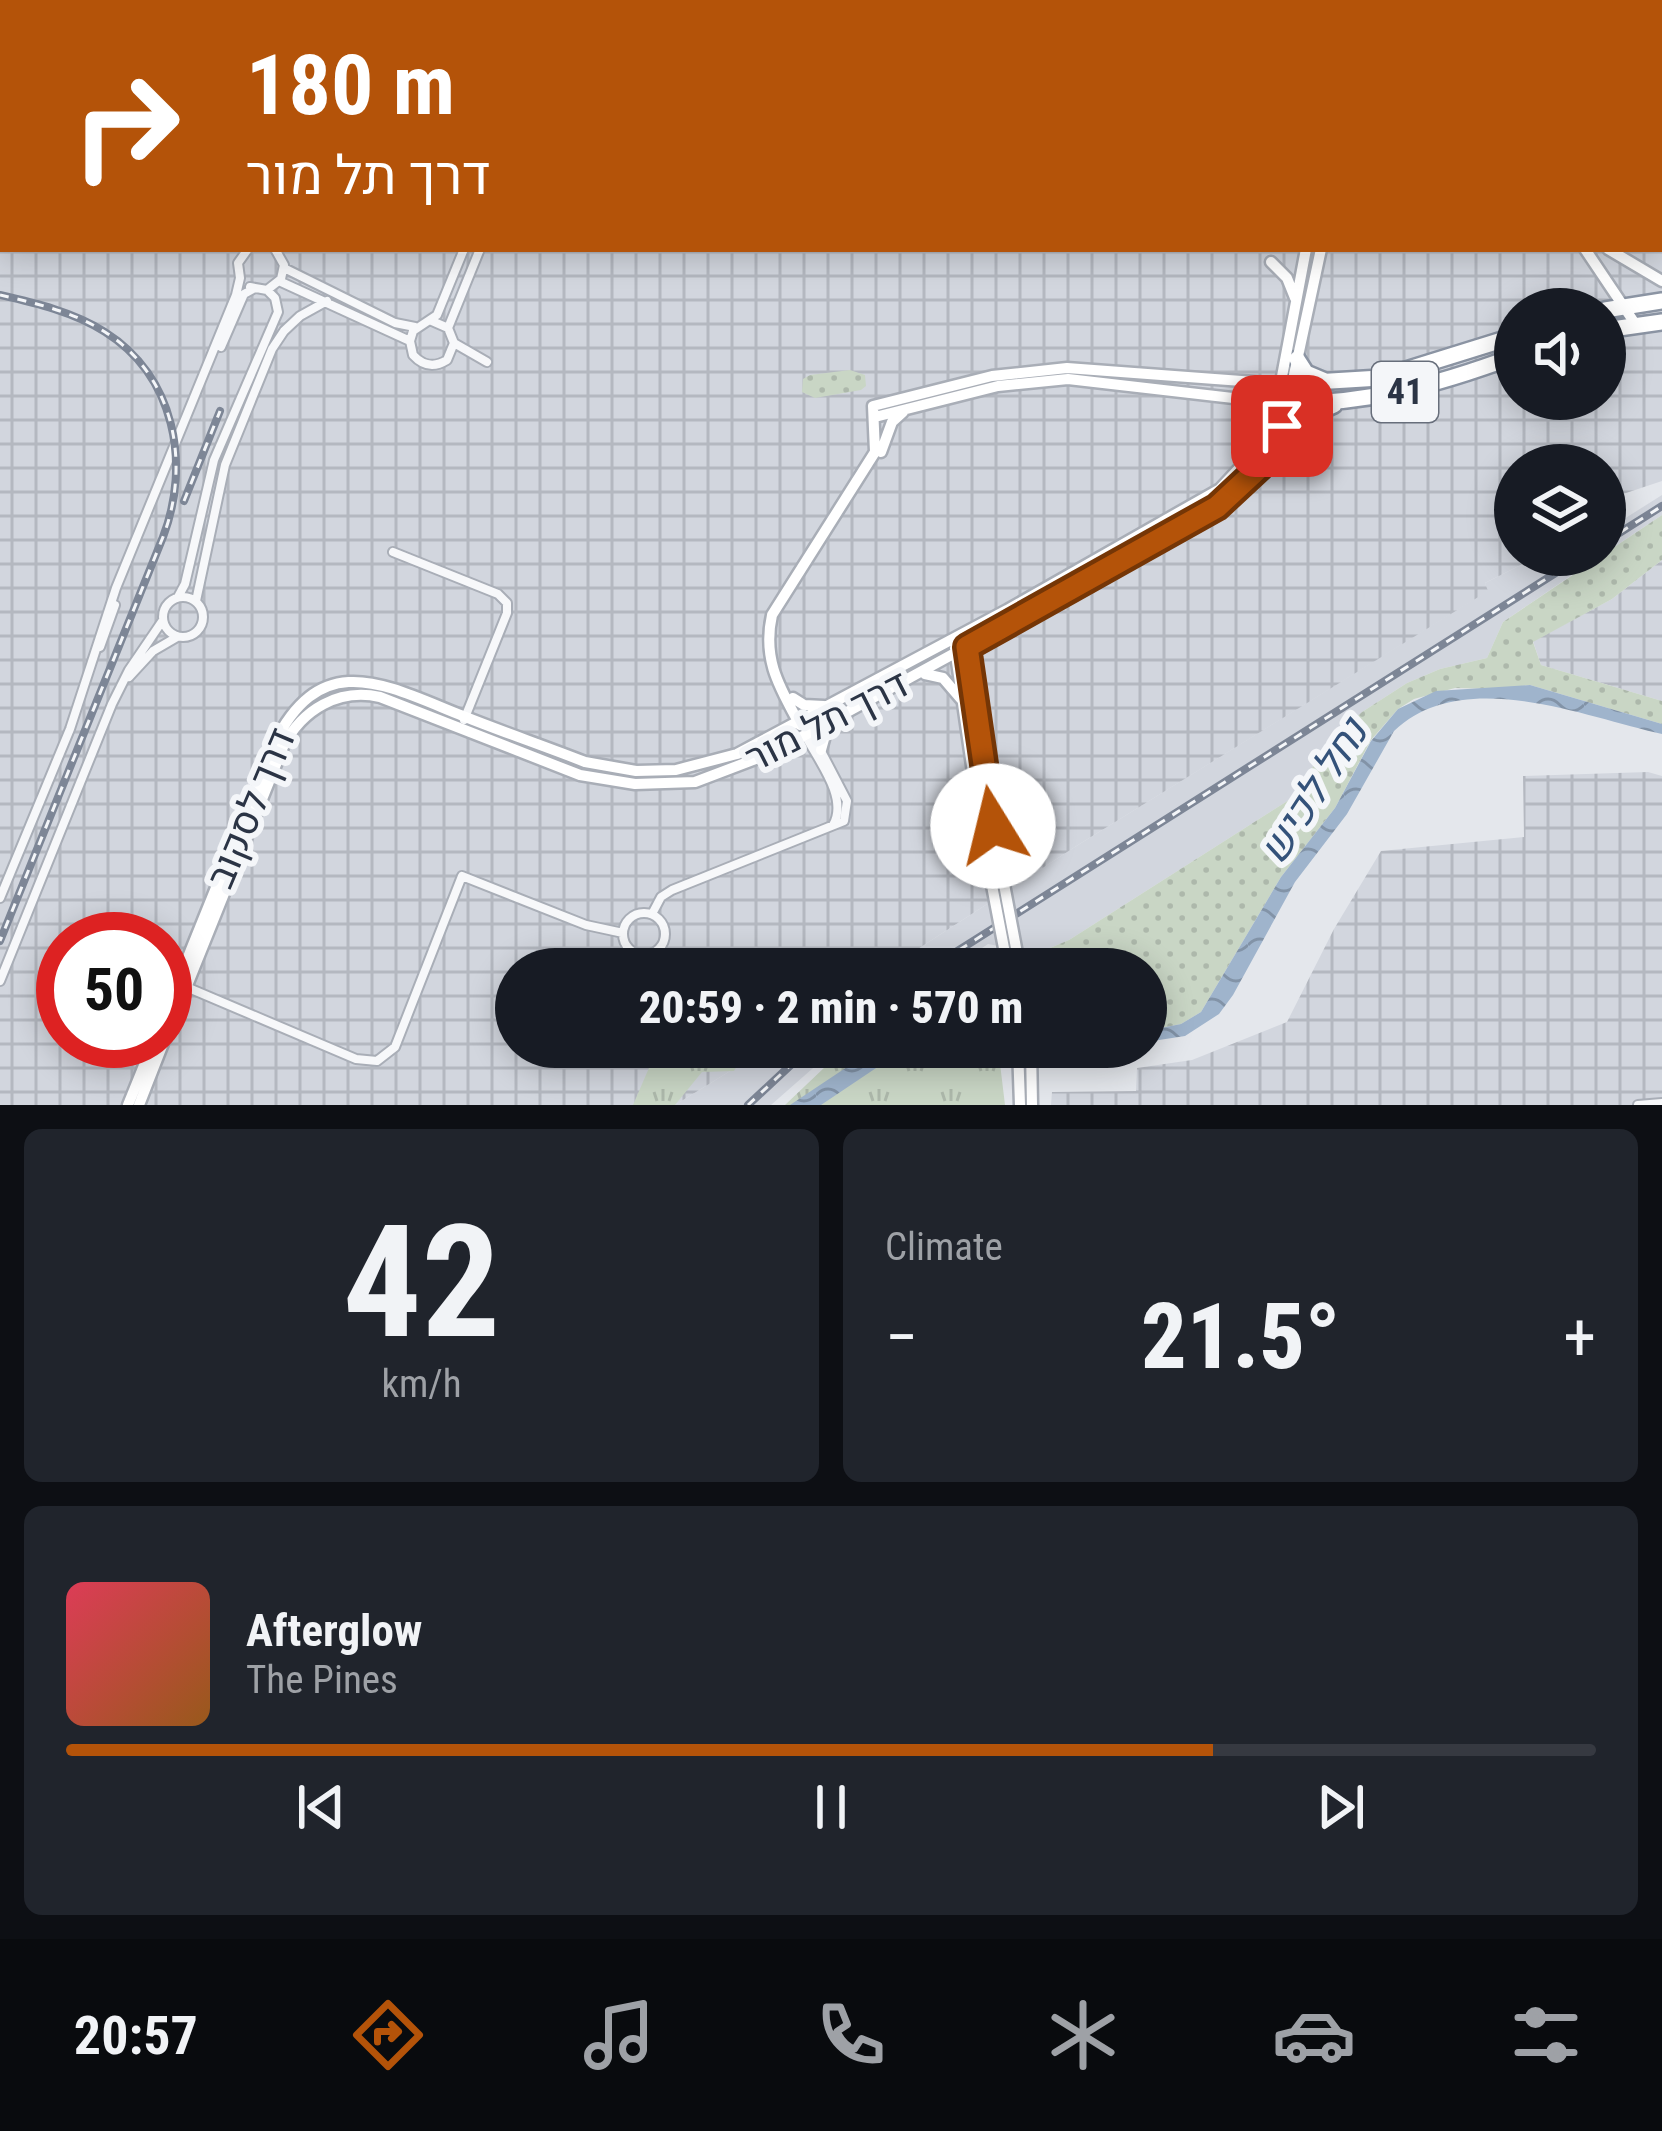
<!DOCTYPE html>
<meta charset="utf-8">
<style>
body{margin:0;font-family:"Roboto Condensed",Heebo,sans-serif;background:#20242c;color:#f1f3f6;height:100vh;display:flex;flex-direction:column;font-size:45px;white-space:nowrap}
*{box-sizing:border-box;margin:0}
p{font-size:39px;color:#9ea1a6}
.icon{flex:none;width:66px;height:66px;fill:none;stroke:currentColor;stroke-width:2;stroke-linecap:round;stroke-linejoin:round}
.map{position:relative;height:1105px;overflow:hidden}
.sheet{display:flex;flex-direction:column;gap:24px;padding:24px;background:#0d0f14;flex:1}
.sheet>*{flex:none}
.guide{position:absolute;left:0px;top:0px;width:1662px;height:252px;box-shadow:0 6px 30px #0003;background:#b45309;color:#fff;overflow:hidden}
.tools{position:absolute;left:1494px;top:288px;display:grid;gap:24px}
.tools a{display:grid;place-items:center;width:132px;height:132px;border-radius:50%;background:#171b24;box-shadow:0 6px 30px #0003;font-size:60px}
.speed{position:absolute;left:36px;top:912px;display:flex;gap:24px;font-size:60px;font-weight:700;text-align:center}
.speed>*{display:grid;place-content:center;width:156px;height:156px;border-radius:50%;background:#171b24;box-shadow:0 6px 30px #0003;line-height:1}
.speed .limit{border:18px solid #d22;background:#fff;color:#111}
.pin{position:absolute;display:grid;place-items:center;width:102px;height:102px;color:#fff;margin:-51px;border-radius:24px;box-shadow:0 6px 18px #0006}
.me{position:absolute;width:132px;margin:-66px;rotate:351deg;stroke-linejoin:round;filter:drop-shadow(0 0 9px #0008)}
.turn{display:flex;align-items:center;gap:42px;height:252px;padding:0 48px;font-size:54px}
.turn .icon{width:156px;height:156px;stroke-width:2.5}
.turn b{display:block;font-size:84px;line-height:102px}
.big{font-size:90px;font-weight:800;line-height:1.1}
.sheet .card{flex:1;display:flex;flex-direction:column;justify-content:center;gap:18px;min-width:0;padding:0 42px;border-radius:18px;background:#20242c}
.sheet .dial{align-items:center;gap:0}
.dial b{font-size:156px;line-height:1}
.song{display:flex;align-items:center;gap:36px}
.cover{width:144px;height:144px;border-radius:18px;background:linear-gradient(135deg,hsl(350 70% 55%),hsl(30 70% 35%))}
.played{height:12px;border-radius:6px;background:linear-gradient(90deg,#b45309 75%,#363941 75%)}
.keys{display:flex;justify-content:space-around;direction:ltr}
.heat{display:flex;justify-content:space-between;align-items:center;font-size:66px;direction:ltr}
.sheet .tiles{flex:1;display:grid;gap:24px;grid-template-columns:1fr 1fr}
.card:last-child{grid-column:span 2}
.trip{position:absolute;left:495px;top:948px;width:672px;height:120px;border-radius:60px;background:#171b24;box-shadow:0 6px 30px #0003;font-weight:800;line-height:120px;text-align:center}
.tab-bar{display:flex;height:192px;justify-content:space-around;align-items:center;background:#090b0e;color:#9ea1a6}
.tab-bar .icon{width:84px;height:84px}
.tab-bar .selected{color:#b45309}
.tab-bar b{font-size:54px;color:#f1f3f6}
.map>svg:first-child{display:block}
.built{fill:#d2d6de}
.industrial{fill:url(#industrial-grid);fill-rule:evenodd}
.grass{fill:url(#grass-dots)}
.park{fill:url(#park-tufts)}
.water{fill:url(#water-waves)}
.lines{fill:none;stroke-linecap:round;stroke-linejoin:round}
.street-casing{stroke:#a9aeb7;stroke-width:12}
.secondary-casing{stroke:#a9aeb7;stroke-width:15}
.highway-casing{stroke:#8b94a3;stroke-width:20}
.street{stroke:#f7f8fa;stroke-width:8}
.secondary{stroke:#fff;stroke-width:10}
.highway{stroke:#fff;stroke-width:15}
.rail-casing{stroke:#7d8696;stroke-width:8}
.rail{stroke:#f4f6f9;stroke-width:3;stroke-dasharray:9;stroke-linecap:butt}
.secondary-bridge-casing{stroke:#a9aeb7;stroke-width:15;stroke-linecap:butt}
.secondary-bridge{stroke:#fff;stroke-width:10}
.route-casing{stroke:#753606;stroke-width:30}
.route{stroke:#b45309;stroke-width:21}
.labels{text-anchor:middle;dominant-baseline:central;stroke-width:12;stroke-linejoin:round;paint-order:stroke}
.shield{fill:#f4f6f9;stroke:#676e7b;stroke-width:3}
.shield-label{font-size:36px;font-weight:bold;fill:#2b3445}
.street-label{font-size:39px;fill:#2b3445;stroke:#f4f6f9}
.water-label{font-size:42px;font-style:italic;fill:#34527a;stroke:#f4f6f9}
</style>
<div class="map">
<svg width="1662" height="1105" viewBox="0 0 1662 1105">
<defs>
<pattern id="industrial-grid" width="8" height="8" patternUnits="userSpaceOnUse" patternTransform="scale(3)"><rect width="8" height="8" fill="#d2d6de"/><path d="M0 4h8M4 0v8" fill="none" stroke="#b4b8c0"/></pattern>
<pattern id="grass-dots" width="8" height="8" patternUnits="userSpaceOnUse" patternTransform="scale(3)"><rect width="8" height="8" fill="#c9d6c5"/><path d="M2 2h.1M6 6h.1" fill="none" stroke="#adb8ab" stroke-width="1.8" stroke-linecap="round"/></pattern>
<pattern id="park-tufts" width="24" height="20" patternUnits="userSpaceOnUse" patternTransform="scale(3)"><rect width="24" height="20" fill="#c9d6c5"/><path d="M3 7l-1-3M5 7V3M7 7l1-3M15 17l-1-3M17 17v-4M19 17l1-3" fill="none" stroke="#adb8ab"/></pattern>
<pattern id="water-waves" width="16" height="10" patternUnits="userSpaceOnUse" patternTransform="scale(3)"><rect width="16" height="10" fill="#9fb4cc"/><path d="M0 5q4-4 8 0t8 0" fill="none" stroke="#8293a7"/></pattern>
</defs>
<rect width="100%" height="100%" fill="#e4e7ec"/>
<!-- built -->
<path class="built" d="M1662,495V515L1605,553V531Z
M1541,555H1601L1503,622L1487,658L1440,669L1407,683L1362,712L1320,752L1300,793L1069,940L1050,948L1027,951L988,944L951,969H887L1078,845L1487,591L1485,583Z
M758,1047H837L771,1105H675L748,1060Z"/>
<!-- industrial -->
<path class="industrial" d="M36,0H1135L1138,3H36Z
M1159,0H1662V148L1659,150V3Z
M0,67H3V249H1659L1662,195V481L1605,500V465H1515V555H1541L1485,583L1488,591L1078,845L887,969H516V1047H758L748,1060L675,1105H0ZM1515,309H1605V399H1515ZM63,939H165V1041H63Z
M1662,560V701L1541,665L1533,641L1612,599Z
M1648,772L1662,776V1105H1051L1052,1092L1136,1091L1137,1068L1192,1060L1287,1022L1334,929L1381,851L1524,837L1523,776Z"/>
<!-- grass -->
<path class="grass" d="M850,370L865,375L866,386L861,390L815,398L802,392L803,379L810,375Z
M1662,515V560L1612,599L1533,642L1541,665L1662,701V724L1530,685L1497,689L1455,688L1414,699L1398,709L1371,740L1335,808L1281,877L1201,1012L1181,1024L1146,1031V969H1031L1027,951L1050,948L1069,940L1300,793L1320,752L1362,712L1407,683L1440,669L1487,658L1503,622Z"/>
<!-- park -->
<path class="park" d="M658,1047H749L734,1071L702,1072L675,1105H633Z
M846,1047H998L1005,1105H785Z"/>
<!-- water -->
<path class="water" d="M1530,685L1662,724V734C1584,717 1463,665 1394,731L1347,814L1295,882L1233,995L1219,1014L1185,1036L1146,1042V1031L1181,1024L1201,1012L1281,877L1335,808L1371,741L1398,709L1436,691Z
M886,1047H922L891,1058L821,1105H790L850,1065Z"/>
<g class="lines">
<defs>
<path id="street" d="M561,3L562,0
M576,3L577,0
M284,268L395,323L415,327
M279,281L410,341
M250,287L267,290L281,279L284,265L275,249
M432,321L448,328L454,343L447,360C434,368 423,366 413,355L410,341L413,331L437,315L464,249
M448,328L480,249
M454,343L487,362
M221,347L244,294L253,289
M393,552L498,594L507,603V613L464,720
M163 617a20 20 0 1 1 40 0a20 20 0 1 1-40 0Z
M178,597L185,584L214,460L278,312L275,298L267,290
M196,601L225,465L272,349L284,331L300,316L327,301
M100,647L115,605
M129,677L153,651L177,637
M805,735C818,760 849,798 833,825
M0,898L70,729L116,588L236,295L240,278L238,263L248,249
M623 934a21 21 0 1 1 42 0a21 21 0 1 1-42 0Z
M652,914L661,897L672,890L844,821L847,801L811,732
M0,981L112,704L129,670L163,620
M184,986L356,1059L377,1061L395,1047L462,876L586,925L623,933
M1638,1105L1662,1103"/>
<path id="secondary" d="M1307,0L1309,3
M1323,0L1326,3
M1423,3L1425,0
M1442,3L1445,0
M1585,249L1636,325
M1608,249L1662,281
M1271,262L1287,278L1295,298
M875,417L998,386L1068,379L1277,403
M881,452L892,422L903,412
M963,645L993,826
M955,648L981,828
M925,674L943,678L961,699
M793,698L804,705L824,706
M800,725C780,688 762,660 772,615L875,452L873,406L992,376L1067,368L1282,384
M821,750L828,725
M165,1014L274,744C322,647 385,685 463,716C503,732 544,746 585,762L636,771L676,770L737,754L1007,610L1220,489L1259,447L1277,403L1306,249
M165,1040L283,747C302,709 339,688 380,697L580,775L635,784L695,782L774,752L1178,531C1222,504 1263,477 1283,426L1321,249
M1018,1047L1020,1105
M1031,1047L1032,1105
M128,1105L154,1041
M139,1105L164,1041"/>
<path id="highway" d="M1605,310L1662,301
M1605,330L1662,322
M1297,359L1306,373L1325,381
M1282,384L1380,378L1515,336
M1277,403C1361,406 1437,385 1515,356
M1277,442L1305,418L1334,405"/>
</defs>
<!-- street casing -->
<use href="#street" class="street-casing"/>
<!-- secondary casing -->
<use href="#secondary" class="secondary-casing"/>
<!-- highway casing -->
<use href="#highway" class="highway-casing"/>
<!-- street -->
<use href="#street" class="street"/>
<!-- secondary -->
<use href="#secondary" class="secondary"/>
<!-- highway -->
<use href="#highway" class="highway"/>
<defs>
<path id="rail" d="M1118,0L1121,3
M1139,0L1142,3
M1659,191L1662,189
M0,295C35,303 74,312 105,332C175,376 191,464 163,537L0,941
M184,501L220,411
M1605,542L1662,506
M929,969L1584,555
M748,1105L810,1047"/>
</defs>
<!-- rail casing -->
<use href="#rail" class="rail-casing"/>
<!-- rail -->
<use href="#rail" class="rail"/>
<defs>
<path id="secondary-bridge" d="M993,826L1020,969
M981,828L1008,969"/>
</defs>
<!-- secondary-bridge casing -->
<use href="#secondary-bridge" class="secondary-bridge-casing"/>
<!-- secondary-bridge -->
<use href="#secondary-bridge" class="secondary-bridge"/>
</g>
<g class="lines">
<defs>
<path id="route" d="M993,826L967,647L1217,507L1261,466L1282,426"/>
</defs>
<!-- route casing -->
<use href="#route" class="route-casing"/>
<!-- route -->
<use href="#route" class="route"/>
</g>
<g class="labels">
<!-- shield labels -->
<rect class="shield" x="1372" y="362" width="66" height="60" rx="9"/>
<g class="shield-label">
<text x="1405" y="392">41</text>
</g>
<!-- street labels -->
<g class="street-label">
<text transform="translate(827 721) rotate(-27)">דרך תל מור</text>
<text transform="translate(251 808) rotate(-67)">דרך לסקוב</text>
</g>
<!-- water labels -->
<g class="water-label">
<text transform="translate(1313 791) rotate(-57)">נחל לכיש</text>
</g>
</g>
</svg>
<div class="tools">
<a><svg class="icon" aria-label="sound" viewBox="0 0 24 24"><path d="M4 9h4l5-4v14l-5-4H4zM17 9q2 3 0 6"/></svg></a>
<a><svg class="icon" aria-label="layers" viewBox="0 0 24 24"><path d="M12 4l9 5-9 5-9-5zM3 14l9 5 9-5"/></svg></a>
</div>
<div class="speed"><div class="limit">50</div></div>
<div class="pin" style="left:1282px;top:426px;background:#d93025"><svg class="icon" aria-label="arrive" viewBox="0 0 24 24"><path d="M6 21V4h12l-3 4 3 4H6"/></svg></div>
<svg class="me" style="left:993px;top:826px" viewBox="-20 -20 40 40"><circle r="19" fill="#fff"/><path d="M0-13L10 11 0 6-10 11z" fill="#b45309"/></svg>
<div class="trip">20:59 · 2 min · 570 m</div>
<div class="guide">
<div class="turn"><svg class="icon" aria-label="right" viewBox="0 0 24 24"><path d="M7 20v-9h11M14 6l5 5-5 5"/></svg><div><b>180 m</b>דרך תל מור</div></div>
</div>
</div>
<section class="sheet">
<div class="tiles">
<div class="card dial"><b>42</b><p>km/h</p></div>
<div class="card"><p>Climate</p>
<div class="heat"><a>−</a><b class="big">21.5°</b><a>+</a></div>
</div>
<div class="card">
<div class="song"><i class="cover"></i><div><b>Afterglow</b><p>The Pines</p></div></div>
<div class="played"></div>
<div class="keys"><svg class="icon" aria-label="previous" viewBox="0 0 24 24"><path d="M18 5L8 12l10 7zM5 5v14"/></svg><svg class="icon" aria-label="pause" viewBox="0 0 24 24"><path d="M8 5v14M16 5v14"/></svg><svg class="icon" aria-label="next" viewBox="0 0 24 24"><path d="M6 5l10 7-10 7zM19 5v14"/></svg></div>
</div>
</div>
</section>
<nav class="tab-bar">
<b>20:57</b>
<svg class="icon selected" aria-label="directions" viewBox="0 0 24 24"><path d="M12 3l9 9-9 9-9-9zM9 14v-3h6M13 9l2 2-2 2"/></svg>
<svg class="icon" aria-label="music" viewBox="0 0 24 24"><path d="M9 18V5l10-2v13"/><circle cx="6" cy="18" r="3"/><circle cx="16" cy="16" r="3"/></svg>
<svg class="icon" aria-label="phone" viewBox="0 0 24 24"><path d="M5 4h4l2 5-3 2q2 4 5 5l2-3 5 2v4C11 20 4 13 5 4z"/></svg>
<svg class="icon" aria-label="climate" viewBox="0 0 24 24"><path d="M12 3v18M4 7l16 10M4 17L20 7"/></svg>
<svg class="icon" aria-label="car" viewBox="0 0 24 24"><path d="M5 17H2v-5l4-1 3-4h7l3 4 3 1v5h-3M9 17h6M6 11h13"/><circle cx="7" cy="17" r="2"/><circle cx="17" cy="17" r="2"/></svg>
<svg class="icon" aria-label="filters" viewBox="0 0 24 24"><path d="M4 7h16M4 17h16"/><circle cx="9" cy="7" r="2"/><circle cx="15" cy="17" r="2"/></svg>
</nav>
